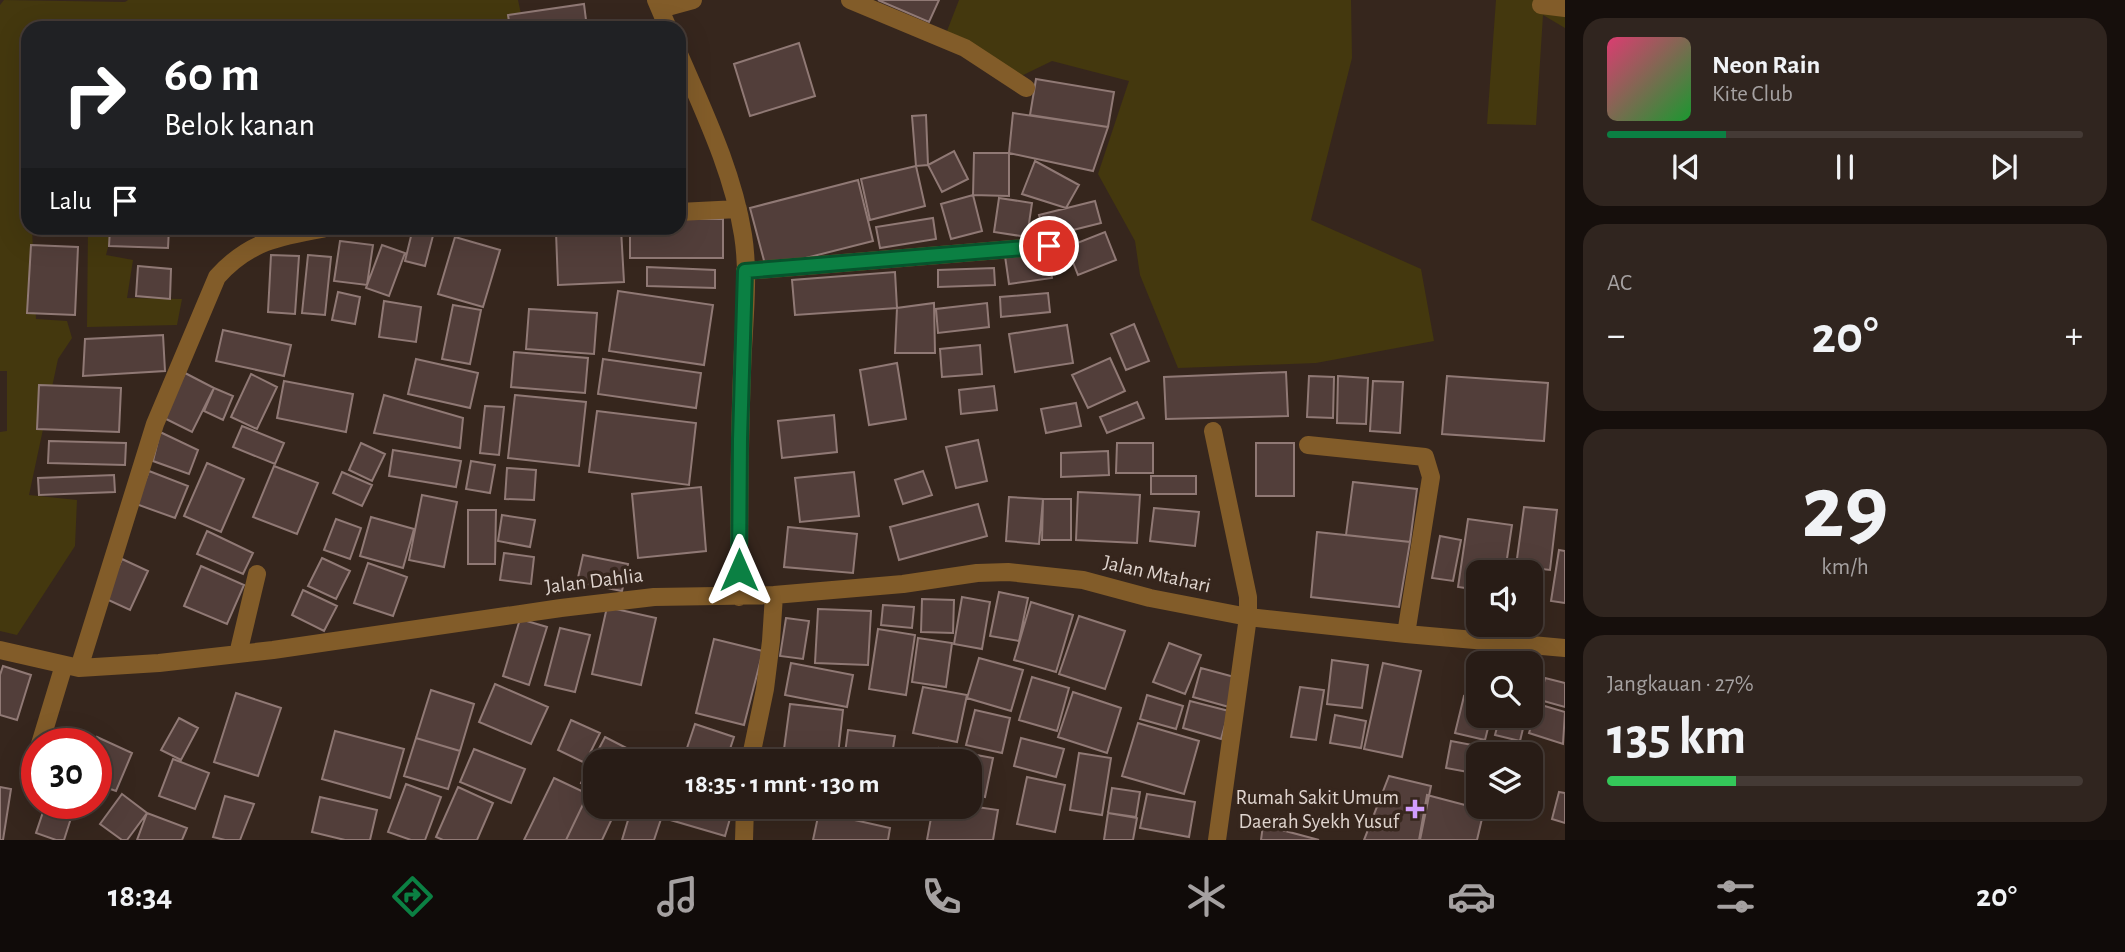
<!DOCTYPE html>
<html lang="id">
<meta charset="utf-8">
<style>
body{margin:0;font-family:"Alegreya Sans",sans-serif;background:#30251f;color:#f1f3f6;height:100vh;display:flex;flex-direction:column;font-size:26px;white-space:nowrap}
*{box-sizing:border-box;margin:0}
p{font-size:23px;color:#a5a1a1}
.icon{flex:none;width:38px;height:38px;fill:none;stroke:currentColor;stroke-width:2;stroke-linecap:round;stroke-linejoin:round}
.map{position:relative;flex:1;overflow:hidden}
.sheet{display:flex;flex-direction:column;gap:18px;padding:18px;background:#160f0c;width:560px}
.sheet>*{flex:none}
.top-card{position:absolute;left:21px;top:21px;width:665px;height:214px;border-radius:21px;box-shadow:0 7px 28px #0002,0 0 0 2px #443a35;background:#202124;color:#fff;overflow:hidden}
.buttons{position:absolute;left:1466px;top:560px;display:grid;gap:14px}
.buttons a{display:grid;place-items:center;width:77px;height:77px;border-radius:14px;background:#281c16;box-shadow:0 7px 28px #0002,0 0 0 2px #443a35;font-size:35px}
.speed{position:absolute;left:21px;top:728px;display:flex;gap:14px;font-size:35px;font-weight:700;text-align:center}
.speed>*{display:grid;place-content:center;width:91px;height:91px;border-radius:50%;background:#281c16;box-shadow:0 7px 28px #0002,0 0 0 2px #443a35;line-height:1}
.speed .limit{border:10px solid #d22;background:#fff;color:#111}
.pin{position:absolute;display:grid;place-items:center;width:60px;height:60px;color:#fff;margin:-30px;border:4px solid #fff;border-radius:50%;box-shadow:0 2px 7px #0007}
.me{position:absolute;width:77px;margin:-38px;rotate:0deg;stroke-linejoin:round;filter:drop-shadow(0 0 5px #0008)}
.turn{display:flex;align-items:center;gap:24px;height:147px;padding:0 28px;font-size:32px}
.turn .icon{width:91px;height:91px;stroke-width:2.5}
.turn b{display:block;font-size:49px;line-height:60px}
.then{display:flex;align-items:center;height:66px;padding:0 28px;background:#0003;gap:14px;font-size:26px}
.big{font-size:52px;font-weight:700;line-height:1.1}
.sheet .tile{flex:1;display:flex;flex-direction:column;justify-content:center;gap:10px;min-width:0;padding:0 24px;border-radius:21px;background:#30251f}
.sheet .dial{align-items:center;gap:0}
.dial b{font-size:91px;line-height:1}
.song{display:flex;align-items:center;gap:21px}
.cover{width:84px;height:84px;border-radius:10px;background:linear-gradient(135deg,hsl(340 70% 55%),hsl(130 70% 35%))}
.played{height:7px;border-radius:4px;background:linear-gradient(90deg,#0b8043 25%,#443a35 25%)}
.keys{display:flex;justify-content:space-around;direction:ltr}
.heat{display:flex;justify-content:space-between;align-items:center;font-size:38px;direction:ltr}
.charge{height:10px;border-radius:5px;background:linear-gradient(90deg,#34c759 27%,#443a35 0)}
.trip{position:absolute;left:583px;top:749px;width:399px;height:70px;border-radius:21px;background:#281c16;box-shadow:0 7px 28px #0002,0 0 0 2px #443a35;font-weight:700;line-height:70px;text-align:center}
.tab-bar{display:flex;height:112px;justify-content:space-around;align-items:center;background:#100b09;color:#a5a1a1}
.tab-bar .icon{width:49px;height:49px}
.tab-bar .on{color:#0b8043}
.tab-bar b{font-size:32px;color:#f1f3f6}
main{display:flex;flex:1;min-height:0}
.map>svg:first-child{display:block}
.green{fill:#44380e}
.building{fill:#523e3a;stroke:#907975;stroke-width:2}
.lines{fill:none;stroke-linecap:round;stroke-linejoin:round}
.minor{stroke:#825c29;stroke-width:18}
.route-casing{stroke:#07532c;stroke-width:18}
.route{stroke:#0b8043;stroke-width:12}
.poi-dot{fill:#d19dfe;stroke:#36261d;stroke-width:2.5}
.labels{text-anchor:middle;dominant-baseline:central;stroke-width:7;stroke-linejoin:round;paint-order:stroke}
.street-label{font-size:21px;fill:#dfd4ce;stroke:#36261d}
.poi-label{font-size:21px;fill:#dfd4ce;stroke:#36261d;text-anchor:end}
</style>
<main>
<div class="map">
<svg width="1565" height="840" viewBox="0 0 1565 840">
<rect width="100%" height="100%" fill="#36261d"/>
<!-- green -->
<path class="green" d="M4,0L125,2L128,0H518L524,28H28V228H32L36,319L67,321L72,338L58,359L29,495L77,500L75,546L17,635L0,631V432L7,431V371H0V5Z
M959,0H1351L1352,58L1311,220L1421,269L1434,341L1316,363L1178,368L1140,275L1135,241L1098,174L1129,81L1052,61L1007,83L947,31Z
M1496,0H1565V28L1543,15L1536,125L1487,124Z
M88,228H113L106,255L133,260L127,298L182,299L177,325L87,327Z"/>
<!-- building -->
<path class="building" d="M878,0H939L929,22Z
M584,4L587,28H510L508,15Z
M799,43L815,96L750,116L734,64Z
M1036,79L1114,92L1108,127L1030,115Z
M1013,113L1108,127L1093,171L1009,153Z
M926,115L928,165L916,166L912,116Z
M954,151L968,179L942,192L928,165Z
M974,153H1009V196L973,195Z
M1035,161L1079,185L1066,208L1022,194Z
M916,166L925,206L870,220L861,179Z
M858,180L873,241L766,268L750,208Z
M973,195L982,231L951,239L941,204Z
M999,198L1032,203L1027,237L994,232Z
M1095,201L1101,223L1045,237L1039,215Z
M933,218L936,239L880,248L876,227Z
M679,219H723V258H630V228H679Z
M110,228H169L168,248L109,246Z
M413,228H435L425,266L405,261Z
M621,229L624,282L558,285L556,232Z
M1105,232L1116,260L1078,275L1067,247Z
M455,237L500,250L483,307L438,294Z
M340,241L373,245L367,285L334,281Z
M31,245L78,247L75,315L27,313Z
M382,245L405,253L389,296L366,288Z
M1048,250L1052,278L1009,284L1005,256Z
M271,255L299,256L295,314L268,312Z
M308,255L331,257L325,315L302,313Z
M138,266L171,269L170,299L136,296Z
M647,267L715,270V288L647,286Z
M994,268L995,285L938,287V270Z
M895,272L897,308L795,315L792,280Z
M618,291L713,305L704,365L609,351Z
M338,292L360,297L355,324L332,320Z
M1048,293L1050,312L1001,317L1000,297Z
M384,301L421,307L416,342L379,337Z
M934,303L935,353H895L897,308Z
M987,303L989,327L938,333L936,309Z
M453,305L481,310L470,364L442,359Z
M529,309L597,313L594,354L526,349Z
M1134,324L1149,361L1126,370L1111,334Z
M1067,325L1073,363L1015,372L1009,334Z
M223,330L291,345L284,376L216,361Z
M163,335L165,371L83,376L85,339Z
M980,345L982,374L942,377L940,349Z
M514,352L588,358L585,393L511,387Z
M1110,358L1125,391L1088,408L1072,375Z
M416,359L478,373L470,408L408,394Z
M603,359L701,373L696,408L598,394Z
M897,363L906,419L869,425L860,370Z
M1286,372L1288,416L1166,419L1164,377Z
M185,373L214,388L192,432L162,417Z
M251,374L277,387L257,429L231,417Z
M1309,376L1334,377L1333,418L1307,417Z
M1338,376L1368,378L1366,424L1337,423Z
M1447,376L1548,383L1544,441L1442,434Z
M284,381L353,394L346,432L277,418Z
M1373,381L1403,382L1400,433L1370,431Z
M39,385L121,388L119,432L37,429Z
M994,386L997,410L961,414L959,390Z
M214,388L233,396L223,420L204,411Z
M384,395L463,418L460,448L374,433Z
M515,395L586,402L579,466L508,458Z
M1137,402L1144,418L1107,433L1100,417Z
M1076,403L1081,426L1046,433L1041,409Z
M485,406L504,407L499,455L480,453Z
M597,411L696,423L689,485L589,472Z
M834,415L837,452L782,458L778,421Z
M242,426L284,443L275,464L233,447Z
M160,432L198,450L189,474L153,461Z
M978,440L987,481L956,488L946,447Z
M49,441L126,443L125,465L48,463Z
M361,443L385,454L372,481L349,470Z
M1117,443H1153V473H1116Z
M1256,443H1294V496H1256Z
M393,450L461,461L456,487L389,476Z
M1108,451L1109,475L1061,477V453Z
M471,461L495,465L490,493L466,489Z
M207,463L244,479L221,532L184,516Z
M274,466L318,483L297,534L253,517Z
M507,468L536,470L534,500L505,499Z
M149,471L188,486L175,518L136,504Z
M923,471L932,495L903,504L895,480Z
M342,472L372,485L362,506L333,493Z
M854,472L859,516L800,522L795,478Z
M114,475L115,492L39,495L38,478Z
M1151,476H1196V494H1151Z
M1353,482L1417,489L1410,542L1346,535Z
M701,487L706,551L638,558L632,494Z
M1078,492L1140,495L1137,543L1076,540Z
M422,495L457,502L444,567L409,560Z
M1009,497L1043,499L1039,544L1006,541Z
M1043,499H1071V540H1042Z
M978,504L987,536L899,560L890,527Z
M1524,507L1557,510L1550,570L1516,566Z
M1154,508L1199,512L1195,546L1150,541Z
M468,510H496L495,564H468Z
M502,515L535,520L530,547L498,541Z
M371,517L414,529L403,568L360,556Z
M336,519L361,528L350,559L324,550Z
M1468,519L1512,525L1505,572H1479V590L1458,587Z
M788,527L857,534L853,573L784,567Z
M207,531L253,553L243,574L197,554Z
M1317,532L1410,542L1399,607L1311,597Z
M1440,536L1461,540L1453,581L1432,578Z
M1559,550L1565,551V603L1551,601Z
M504,553L534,557L531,584L500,580Z
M583,555L628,564L622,591L577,582Z
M322,558L350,571L336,599L308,586Z
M122,559L148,571L130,610L104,598Z
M368,563L407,577L393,616L354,603Z
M201,566L244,585L227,624L184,606Z
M303,590L337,606L324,631L292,615Z
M999,592L1028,598L1019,641L990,636Z
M962,597L990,602L982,649L954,644Z
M922,599L954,600L953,633L921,632Z
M1031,602L1073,615L1056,672L1014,660Z
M883,605L914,607L912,628L881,625Z
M607,607L656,618L641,685L592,674Z
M818,609L871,611L868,665L815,663Z
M1079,616L1125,631L1105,689L1059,674Z
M786,618L809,621L803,659L780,656Z
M520,619L547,627L529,685L503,676Z
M560,628L590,635L575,692L545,685Z
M878,629L915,635L906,695L869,689Z
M918,638L952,643L946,687L912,682Z
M714,639L763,651L744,725L696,713Z
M1169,643L1201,655L1185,694L1153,682Z
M979,658L1023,670L1011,711L967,698Z
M1332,660L1368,665L1362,708L1327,704Z
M791,663L853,675L847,707L785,695Z
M1383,663L1421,671L1402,757L1364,749Z
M3,666L31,675L17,720L0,715V675Z
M1201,668L1238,678L1229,707L1193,697Z
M1032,677L1069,688L1057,731L1019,720Z
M1545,678L1565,683V707L1540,700Z
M495,684L548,707L531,744L479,722Z
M923,687L967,695L957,742L913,733Z
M1300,687L1324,690L1316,740L1291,737Z
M431,690L474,704L460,751L416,738Z
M1073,692L1121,708L1107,753L1058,737Z
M236,693L281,708L258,776L214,762Z
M1147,695L1183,706L1176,729L1140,719Z
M1464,696L1479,700V716H1491L1485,740L1455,733Z
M1190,701L1229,711L1221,739L1183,728Z
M790,704L843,710L838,755L784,749Z
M1538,704L1565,712L1563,744L1529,733Z
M975,710L1010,718L1002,753L966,745Z
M1335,715L1366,721L1361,748L1330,743Z
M1500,716H1526L1520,741L1495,735Z
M179,718L198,728L181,760L161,750Z
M571,720L600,733L585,763L558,750Z
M1138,723L1199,741L1184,794L1122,776Z
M695,724L734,737L726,761H719L686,751Z
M848,730L895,736L891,761H844Z
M335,731L404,749L390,798L322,779Z
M97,737L132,753L116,791L96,784L95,744Z
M605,737L648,759L646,761H595V791L581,783Z
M416,738L460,751L448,789L404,776Z
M1021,738L1064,749L1056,777L1014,766Z
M1451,741L1488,748L1487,754H1479V774L1446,768Z
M939,748L993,758L985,797L970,794V761H936Z
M474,749L525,769L511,803L460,782Z
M1079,753L1111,758L1102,815L1070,810Z
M173,759L209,773L195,809L159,796Z
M1389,776L1431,786L1420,840H1364Z
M1027,777L1065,785L1055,832L1017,824Z
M554,778L588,794L566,840H524Z
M406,784L441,797L425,840H411L388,832Z
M0,787L11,789L3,840H0Z
M458,787L493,803L477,840H443L436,837Z
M1112,788L1140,792L1136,817L1108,813Z
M1559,792L1565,793V823L1552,819Z
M122,794L147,813L127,840H122L100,824Z
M588,794L595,797V807L617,808L602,840H566Z
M1147,794L1195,802L1189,837L1140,828Z
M1427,795L1484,810L1477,840H1419Z
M225,796L254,804L240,840H225L213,837Z
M320,797L377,810L370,840H345L312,832Z
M45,806L72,815L64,840H56L36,833Z
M970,806L998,810L993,840H927L933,807Z
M632,807H665L654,840H622Z
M671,807H704L731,815L725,836L667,819Z
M819,812L890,828L888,840H813Z
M147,813L187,828L182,840H137Z
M1108,813L1137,818L1133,840H1104Z
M1263,825L1319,840H1261Z"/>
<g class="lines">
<!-- minor -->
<path class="minor" d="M656,0L668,28
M850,0L965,48L1026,88
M1541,5L1565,8
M660,9L693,0
M679,54C704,112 733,172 743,235C750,279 743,328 742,373C739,448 739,522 739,597
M679,212L738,209
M745,271L1049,246
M1213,431L1248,597V617L1217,840
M1308,445L1425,457L1431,477L1406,634
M0,650L79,668L159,663L273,650L561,608L654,597L774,595L903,584L977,573L1008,572L1083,580L1150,598L1248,617L1406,634L1565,648
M238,654L257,574
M79,668L155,424L217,277C249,241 281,236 326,228
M40,744L64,665
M750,761L765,689L771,641L774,595
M30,775L37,754
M744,840L745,807"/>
</g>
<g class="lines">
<defs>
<path id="route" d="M739,570L740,439L745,271L1049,246"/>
</defs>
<!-- route casing -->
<use href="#route" class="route-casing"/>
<!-- route -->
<use href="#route" class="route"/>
</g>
<!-- markers -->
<path class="poi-dot" d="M1411.5 798.5h7v7h7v7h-7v7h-7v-7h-7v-7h7z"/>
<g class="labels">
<!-- street labels -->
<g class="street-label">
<text transform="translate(1157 574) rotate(13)">Jalan Mtahari</text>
<text transform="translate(594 581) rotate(-7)">Jalan Dahlia</text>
</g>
<!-- poi labels -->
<g class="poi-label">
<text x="1399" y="797">Rumah Sakit Umum<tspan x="1399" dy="24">Daerah Syekh Yusuf</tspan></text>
</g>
</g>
</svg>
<div class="buttons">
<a><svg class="icon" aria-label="sound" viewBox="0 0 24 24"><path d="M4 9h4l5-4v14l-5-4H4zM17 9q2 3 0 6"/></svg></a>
<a><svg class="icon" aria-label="search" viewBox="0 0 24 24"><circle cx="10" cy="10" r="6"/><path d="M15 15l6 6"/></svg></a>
<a><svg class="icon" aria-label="layers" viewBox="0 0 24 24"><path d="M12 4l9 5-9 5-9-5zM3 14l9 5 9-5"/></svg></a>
</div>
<div class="speed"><div class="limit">30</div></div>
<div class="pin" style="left:1049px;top:246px;background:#d93025"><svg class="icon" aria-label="arrive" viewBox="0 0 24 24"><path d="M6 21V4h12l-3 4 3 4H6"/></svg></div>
<svg class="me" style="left:739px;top:570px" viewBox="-20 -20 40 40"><path d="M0-17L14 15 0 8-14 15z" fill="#0b8043" stroke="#fff" stroke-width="4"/></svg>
<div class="trip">18:35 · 1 mnt · 130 m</div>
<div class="top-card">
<div class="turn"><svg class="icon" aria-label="right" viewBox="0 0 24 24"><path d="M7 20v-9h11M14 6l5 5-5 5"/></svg><div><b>60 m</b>Belok kanan</div></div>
<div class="then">Lalu<svg class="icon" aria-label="arrive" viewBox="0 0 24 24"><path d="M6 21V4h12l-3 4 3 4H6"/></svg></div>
</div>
</div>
<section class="sheet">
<div class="tile">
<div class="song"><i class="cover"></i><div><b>Neon Rain</b><p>Kite Club</p></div></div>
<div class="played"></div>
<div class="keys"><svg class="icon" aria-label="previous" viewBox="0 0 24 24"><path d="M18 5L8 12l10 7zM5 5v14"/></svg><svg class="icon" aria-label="pause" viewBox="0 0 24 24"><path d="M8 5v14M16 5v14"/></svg><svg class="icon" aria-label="next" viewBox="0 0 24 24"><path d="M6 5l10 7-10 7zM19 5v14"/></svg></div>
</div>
<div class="tile"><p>AC</p>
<div class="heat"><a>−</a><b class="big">20°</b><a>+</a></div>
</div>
<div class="tile dial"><b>29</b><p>km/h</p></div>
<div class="tile"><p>Jangkauan · 27%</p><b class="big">135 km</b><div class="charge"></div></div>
</section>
</main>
<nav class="tab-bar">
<b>18:34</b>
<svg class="icon on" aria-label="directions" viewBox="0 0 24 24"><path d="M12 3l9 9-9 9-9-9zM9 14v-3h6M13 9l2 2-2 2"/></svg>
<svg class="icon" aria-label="music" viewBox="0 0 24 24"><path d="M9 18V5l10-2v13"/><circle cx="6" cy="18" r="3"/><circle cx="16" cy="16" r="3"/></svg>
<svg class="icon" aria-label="phone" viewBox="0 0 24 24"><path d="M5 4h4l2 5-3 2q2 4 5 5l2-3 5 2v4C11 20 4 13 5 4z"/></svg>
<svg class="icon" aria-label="climate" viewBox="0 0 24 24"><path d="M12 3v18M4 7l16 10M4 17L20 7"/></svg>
<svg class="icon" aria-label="car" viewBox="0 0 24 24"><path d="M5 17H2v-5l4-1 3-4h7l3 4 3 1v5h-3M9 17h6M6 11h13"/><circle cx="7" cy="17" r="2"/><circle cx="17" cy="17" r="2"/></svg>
<svg class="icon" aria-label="filters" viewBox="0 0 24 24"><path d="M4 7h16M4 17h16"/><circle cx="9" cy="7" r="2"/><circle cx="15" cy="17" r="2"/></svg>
<b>20°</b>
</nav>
